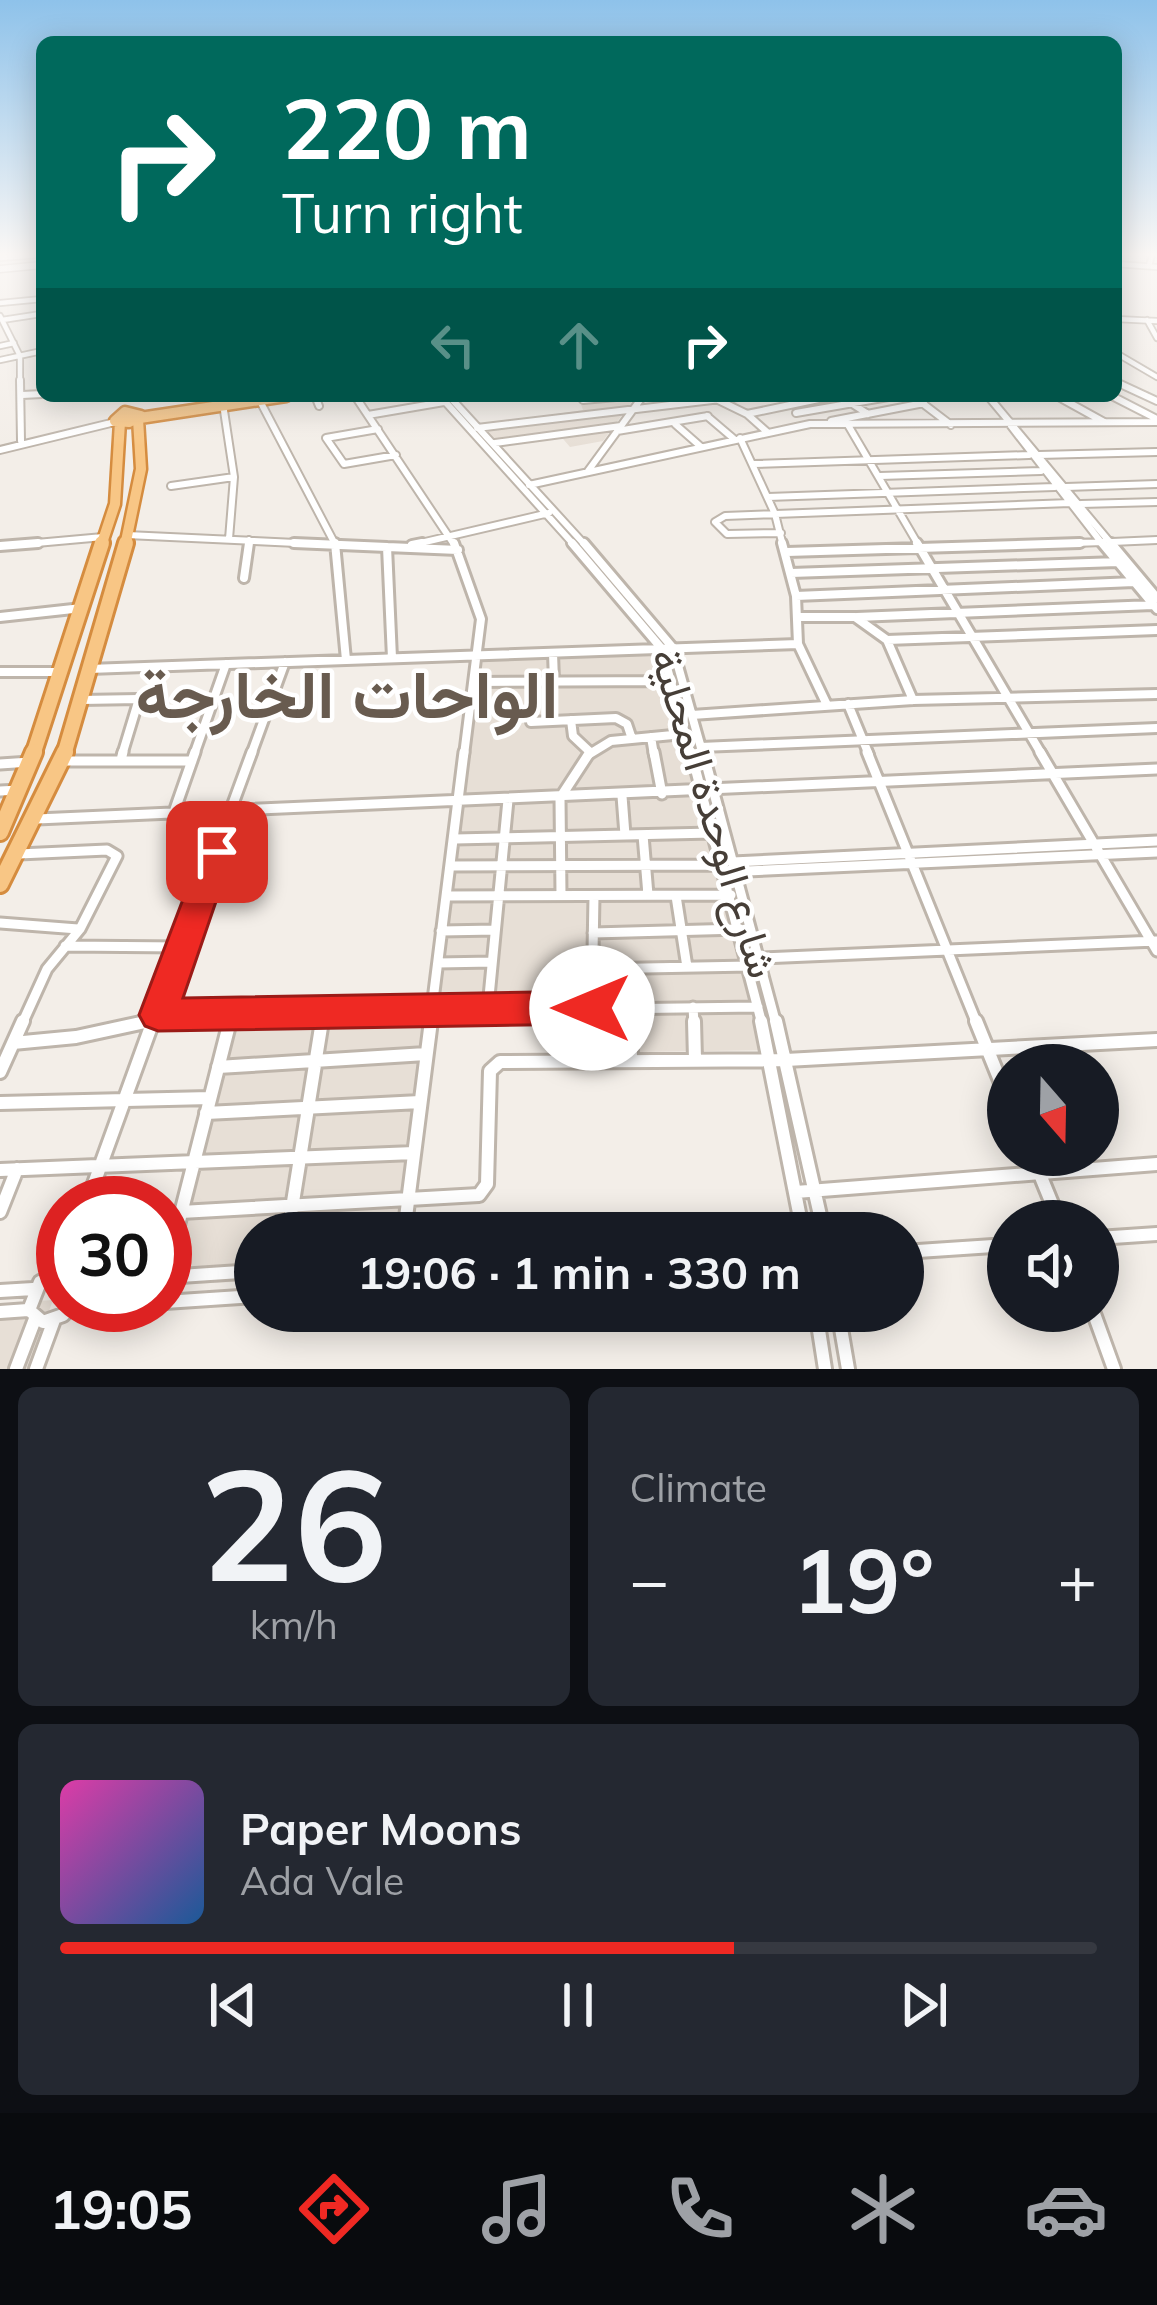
<!DOCTYPE html>
<meta charset="utf-8">
<style>
body{margin:0;font-family:Mulish,Vazirmatn,sans-serif;background:#242831;color:#f1f3f6;height:100vh;display:flex;flex-direction:column;font-size:45px;white-space:nowrap}
*{box-sizing:border-box;margin:0}
p{font-size:39px;color:#9ea1a6}
.icon{flex:none;width:66px;height:66px;fill:none;stroke:currentColor;stroke-width:2;stroke-linecap:round;stroke-linejoin:round}
.map{position:relative;height:1369px;overflow:hidden}
.details{display:flex;flex-direction:column;gap:18px;padding:18px;background:#0d0f14;flex:1}
.details>*{flex:none}
.top-card{position:absolute;left:36px;top:36px;width:1086px;height:366px;border-radius:18px;box-shadow:0 6px 30px #0003;background:#00695c;color:#fff;overflow:hidden}
.needle{width:78px;rotate:160deg}
.tools{position:absolute;left:987px;top:1044px;display:grid;gap:24px}
.tools a{display:grid;place-items:center;width:132px;height:132px;border-radius:50%;background:#171b24;box-shadow:0 6px 30px #0003;font-size:60px}
.speed{position:absolute;left:36px;top:1176px;display:flex;gap:24px;font-size:60px;font-weight:700;text-align:center}
.speed>*{display:grid;place-content:center;width:156px;height:156px;border-radius:50%;background:#171b24;box-shadow:0 6px 30px #0003;line-height:1}
.speed .limit{border:18px solid #d22;background:#fff;color:#111}
.pin{position:absolute;display:grid;place-items:center;width:102px;height:102px;color:#fff;margin:-51px;border-radius:24px;box-shadow:0 6px 18px #0006}
.me{position:absolute;width:132px;margin:-66px;rotate:270deg;stroke-linejoin:round;filter:drop-shadow(0 0 9px #0008)}
.turn{display:flex;align-items:center;gap:42px;height:252px;padding:0 48px;font-size:54px}
.turn .icon{width:156px;height:156px;stroke-width:2.5}
.turn b{display:block;font-size:84px;line-height:102px}
.lanes{display:flex;align-items:center;height:114px;padding:0 48px;background:#0003;justify-content:center;gap:60px;direction:ltr}
.lanes .off{opacity:.35}
.big{font-size:90px;font-weight:700;line-height:1.1}
.details .widget{flex:1;display:flex;flex-direction:column;justify-content:center;gap:18px;min-width:0;padding:0 42px;border-radius:18px;background:#242831}
.details .dial{align-items:center;gap:0}
.dial b{font-size:156px;line-height:1}
.song{display:flex;align-items:center;gap:36px}
.cover{width:144px;height:144px;border-radius:18px;background:linear-gradient(135deg,hsl(320 70% 55%),hsl(210 70% 35%))}
.played{height:12px;border-radius:6px;background:linear-gradient(90deg,#ef2923 65%,#363941 65%)}
.keys{display:flex;justify-content:space-around;direction:ltr}
.heat{display:flex;justify-content:space-between;align-items:center;font-size:66px;direction:ltr}
.details .tiles{flex:1;display:grid;gap:18px;grid-template-columns:1fr 1fr}
.widget:last-child{grid-column:span 2}
.trip{position:absolute;left:234px;top:1212px;width:690px;height:120px;border-radius:60px;background:#171b24;box-shadow:0 6px 30px #0003;font-weight:700;line-height:120px;text-align:center}
.menu{display:flex;height:192px;justify-content:space-around;align-items:center;background:#090b0e;color:#9ea1a6}
.menu .icon{width:84px;height:84px}
.menu .on{color:#ef2923}
.menu b{font-size:54px;color:#f1f3f6}
.map>svg:first-child{display:block}
.residential{fill:#e7dfd6}
.lines{fill:none;stroke-linecap:round;stroke-linejoin:round}
.minor-far4-casing{stroke:#beb5ab;stroke-width:8}
.minor-far3-casing{stroke:#beb5ab;stroke-width:10}
.minor-far2-casing{stroke:#beb5ab;stroke-width:14}
.minor-far1-casing{stroke:#beb5ab;stroke-width:15}
.minor-casing{stroke:#beb5ab;stroke-width:18}
.tertiary-casing{stroke:#beb5ab;stroke-width:9}
.trunk-far2-casing{stroke:#d58c3f;stroke-width:15}
.trunk-far1-casing{stroke:#d58c3f;stroke-width:20}
.trunk-casing{stroke:#d58c3f;stroke-width:22}
.minor-far4{stroke:#fff;stroke-width:4.5}
.minor-far3{stroke:#fff;stroke-width:6}
.minor-far2{stroke:#fff;stroke-width:8}
.minor-far1{stroke:#fff;stroke-width:9}
.minor{stroke:#fff;stroke-width:12}
.tertiary{stroke:#fff;stroke-width:6}
.trunk-far2{stroke:#f8c685;stroke-width:10}
.trunk-far1{stroke:#f8c685;stroke-width:14}
.trunk{stroke:#f8c685;stroke-width:16}
.route{fill:#ef2923;stroke:#9b1b17;stroke-width:3}
.labels{text-anchor:middle;dominant-baseline:central;stroke-width:9;stroke-linejoin:round;paint-order:stroke}
.street-label{font-size:42px;fill:#463e37;stroke:#fff}
.town-label{font-size:66px;font-weight:bold;fill:#685b4f;stroke:#fff}
</style>
<div class="map">
<svg width="1157" height="1369" viewBox="0 0 1157 1369">
<rect width="100%" height="100%" fill="#f3eee8"/>
<!-- residential -->
<path class="residential" d="M578,396H636L603,441L570,447L558,433L500,444L482,425L583,410Z
M668,652L740,905L774,1050L566,1053V1013L439,1018L412,1233H255V1281L165,1285V1251L225,1010L437,1005L483,658Z
M53,1300L28,1369H0V1304Z"/>
<g class="lines">
<defs>
<path id="minor-far4" d="M0,258L37,255
M1116,264L1157,267
M1149,266L1152,255
M0,303L42,299
M0,316L20,356V383
M1116,319L1157,321
M2,320L41,314
M1147,320L1157,338
M0,346L14,343
M1116,353L1157,377
M0,360L42,351"/>
<path id="minor-far3" d="M20,380L21,441
M1116,382L1157,401
M22,395L42,394
M315,396L319,406
M355,396L455,546
M440,396L575,546
M449,396L586,546
M710,396L747,414L766,431
M840,396L868,414
M913,396L951,425
M988,396L1113,546
M1057,396L1104,422
M1112,396L1157,419
M583,400L627,396
M260,401L336,546
M223,404L234,477L229,539
M796,413L894,396
M747,414L833,396
M368,415L444,402
M707,416L734,439
M831,421L924,403
M675,424L700,446
M848,425L919,546
M1011,426L1104,546
M477,428L746,396
M378,429L326,438L344,464L396,455
M617,431L708,416
M740,438L775,514L783,546
M495,443L621,426
M0,450L115,422
M1039,455L1157,452
M753,464L1029,455
M588,471L643,396
M880,476L1041,471
M529,485L810,424L1157,422
M171,486L234,477
M1066,487L1157,484
M768,497L1055,487
M1081,504L1157,502
M781,533L727,534L715,522L725,516L1070,503
M127,535L359,546
M1112,542L1157,540
M412,545L549,513
M3,546L103,537
M248,546L249,540
M985,546L1103,542"/>
<path id="minor-far2" d="M294,543L387,547
M335,543L346,660
M454,543L481,619L464,755
M572,543L662,649L691,755
M584,543L673,648L703,755
M782,543L796,596L798,644L827,705
M917,543L1042,755
M1102,543L1157,609
M1111,543L1157,598
M412,545L422,543
M0,546L38,543
M787,552L1080,543
M791,573L1118,562
M244,578L249,543
M796,596L1134,582
M0,617L82,608
M797,617H855L887,640L1157,630
M857,617L1153,605
M887,640L913,700
M553,653L554,681
M392,658L387,547L458,550
M89,669L798,644
M0,672H58
M476,682L670,681
M81,700L139,699L122,755
M848,704L869,755
M692,715L913,700L1157,694
M571,720L573,736L590,752
M531,722L616,718L627,724L632,739
M651,737L654,755
M701,747L1157,728
M194,755L226,664
M251,755L285,662
M588,755L611,741L683,734"/>
<path id="minor-far1" d="M654,752L662,794
M691,752L762,1024
M703,752L776,1024
M867,752L977,1024
M1040,752L1157,951
M121,760L123,752
M63,761H192
M0,764L30,762
M0,791L19,790
M622,796L625,835
M173,815L195,752
M37,819L1157,769
M643,835L648,895
M455,839L712,833
M19,854L107,850L117,856L80,929L47,969L22,1024
M733,862L1157,841
M451,866L723,865
M725,872L1157,852
M561,895L560,798L590,752
M447,896L731,895
M676,896L687,967
M0,923L78,929
M441,931L495,930
M593,933L740,929
M65,946L182,947
M761,958L1156,941
M438,963L492,962
M592,969L750,966
M488,1007L508,800
M693,1007L694,1024
M560,1008V1024
M592,1008L594,896
M630,1008V1024
M158,1015L758,1007
M135,1024L156,1020
M152,1024L252,752
M229,1024L232,1013
M322,1024L324,1010
M430,1024L464,752"/>
<path id="minor" d="M560,1021V1059
M630,1021L631,1059
M694,1021L695,1059
M761,1021L803,1233
M776,1021L824,1233
M976,1021L1008,1100
M13,1043L76,1037L150,1021
M218,1067L426,1054
M0,1072L23,1021
M0,1103L210,1098
M206,1113L420,1102
M1032,1155L1059,1221
M0,1170L414,1153
M796,1192L1157,1164
M87,1203L153,1021
M0,1212L17,1169
M181,1212L479,1195L487,1184L490,1071L500,1062L786,1060L1157,1040
M288,1233L322,1021
M404,1233L431,1021
M1098,1238L1157,1234
M903,1252L1008,1245
M63,1272L40,1282L29,1310L43,1322L63,1315L72,1305
M165,1276L230,1021
M165,1277L255,1271
M0,1291L33,1289
M165,1302L255,1296
M72,1308L123,1305
M816,1311L825,1369
M838,1311L848,1369
M1093,1311L1114,1369
M0,1312L28,1310
M16,1369L35,1319
M36,1369L54,1320"/>
<path id="tertiary" d="M0,269L42,265"/>
<path id="trunk-far2" d="M125,412L141,416L129,422L115,421Z
M140,418L286,396
M101,546L115,504L120,422
M125,546L141,469L138,419"/>
<path id="trunk-far1" d="M33,755L102,543
M64,755L126,543"/>
<path id="trunk" d="M0,832L34,752
M0,884L65,752"/>
</defs>
<!-- minor-far4 casing -->
<use href="#minor-far4" class="minor-far4-casing"/>
<!-- minor-far3 casing -->
<use href="#minor-far3" class="minor-far3-casing"/>
<!-- minor-far2 casing -->
<use href="#minor-far2" class="minor-far2-casing"/>
<!-- minor-far1 casing -->
<use href="#minor-far1" class="minor-far1-casing"/>
<!-- minor casing -->
<use href="#minor" class="minor-casing"/>
<!-- tertiary casing -->
<use href="#tertiary" class="tertiary-casing"/>
<!-- trunk-far2 casing -->
<use href="#trunk-far2" class="trunk-far2-casing"/>
<!-- trunk-far1 casing -->
<use href="#trunk-far1" class="trunk-far1-casing"/>
<!-- trunk casing -->
<use href="#trunk" class="trunk-casing"/>
<!-- minor-far4 -->
<use href="#minor-far4" class="minor-far4"/>
<!-- minor-far3 -->
<use href="#minor-far3" class="minor-far3"/>
<!-- minor-far2 -->
<use href="#minor-far2" class="minor-far2"/>
<!-- minor-far1 -->
<use href="#minor-far1" class="minor-far1"/>
<!-- minor -->
<use href="#minor" class="minor"/>
<!-- tertiary -->
<use href="#tertiary" class="tertiary"/>
<!-- trunk-far2 -->
<use href="#trunk-far2" class="trunk-far2"/>
<!-- trunk-far1 -->
<use href="#trunk-far1" class="trunk-far1"/>
<!-- trunk -->
<use href="#trunk" class="trunk"/>
</g>
<!-- sky -->
<linearGradient id="sky" x2="0" y2="1"><stop stop-color="#8ec2ea"/><stop offset="0.57" stop-color="#faf7f5"/><stop offset="1" stop-color="#faf7f5" stop-opacity="0"/></linearGradient>
<rect width="1157" height="446" fill="url(#sky)"/>
<!-- route -->
<path class="route" d="M217,840L228,843L233,852L183,998L592,991L605,996L611,1008L605,1019L592,1024L158,1031L145,1026L139,1015L201,852L205,843Z"/>
<g class="labels">
<!-- street labels -->
<g class="street-label">
<text transform="translate(715 813) rotate(73)">شارع الوحدة المحلية</text>
</g>
<!-- town labels -->
<g class="town-label">
<text x="347" y="693">الواحات الخارجة</text>
</g>
</g>
</svg>
<div class="tools">
<a><svg class="needle" viewBox="-14 -14 28 28"><path d="M0-13l5 13h-10z" fill="#e53935"/><path d="M0 13l5-13h-10z" fill="#9ea1a6"/></svg></a>
<a><svg class="icon" aria-label="sound" viewBox="0 0 24 24"><path d="M4 9h4l5-4v14l-5-4H4zM17 9q2 3 0 6"/></svg></a>
</div>
<div class="speed"><div class="limit">30</div></div>
<div class="pin" style="left:217px;top:852px;background:#d93025"><svg class="icon" aria-label="arrive" viewBox="0 0 24 24"><path d="M6 21V4h12l-3 4 3 4H6"/></svg></div>
<svg class="me" style="left:592px;top:1008px" viewBox="-20 -20 40 40"><circle r="19" fill="#fff"/><path d="M0-13L10 11 0 6-10 11z" fill="#ef2923"/></svg>
<div class="trip">19:06 · 1 min · 330 m</div>
<div class="top-card">
<div class="turn"><svg class="icon" aria-label="right" viewBox="0 0 24 24"><path d="M7 20v-9h11M14 6l5 5-5 5"/></svg><div><b>220 m</b>Turn right</div></div>
<div class="lanes"><svg class="icon off" aria-label="left" viewBox="0 0 24 24"><path d="M17 20v-9H6M10 6l-5 5 5 5"/></svg><svg class="icon off" aria-label="ahead" viewBox="0 0 24 24"><path d="M12 20V5M6 11l6-6 6 6"/></svg><svg class="icon" aria-label="right" viewBox="0 0 24 24"><path d="M7 20v-9h11M14 6l5 5-5 5"/></svg></div>
</div>
</div>
<section class="details">
<div class="tiles">
<div class="widget dial"><b>26</b><p>km/h</p></div>
<div class="widget"><p>Climate</p>
<div class="heat"><a>−</a><b class="big">19°</b><a>+</a></div>
</div>
<div class="widget">
<div class="song"><i class="cover"></i><div><b>Paper Moons</b><p>Ada Vale</p></div></div>
<div class="played"></div>
<div class="keys"><svg class="icon" aria-label="previous" viewBox="0 0 24 24"><path d="M18 5L8 12l10 7zM5 5v14"/></svg><svg class="icon" aria-label="pause" viewBox="0 0 24 24"><path d="M8 5v14M16 5v14"/></svg><svg class="icon" aria-label="next" viewBox="0 0 24 24"><path d="M6 5l10 7-10 7zM19 5v14"/></svg></div>
</div>
</div>
</section>
<nav class="menu">
<b>19:05</b>
<svg class="icon on" aria-label="directions" viewBox="0 0 24 24"><path d="M12 3l9 9-9 9-9-9zM9 14v-3h6M13 9l2 2-2 2"/></svg>
<svg class="icon" aria-label="music" viewBox="0 0 24 24"><path d="M9 18V5l10-2v13"/><circle cx="6" cy="18" r="3"/><circle cx="16" cy="16" r="3"/></svg>
<svg class="icon" aria-label="phone" viewBox="0 0 24 24"><path d="M5 4h4l2 5-3 2q2 4 5 5l2-3 5 2v4C11 20 4 13 5 4z"/></svg>
<svg class="icon" aria-label="climate" viewBox="0 0 24 24"><path d="M12 3v18M4 7l16 10M4 17L20 7"/></svg>
<svg class="icon" aria-label="car" viewBox="0 0 24 24"><path d="M5 17H2v-5l4-1 3-4h7l3 4 3 1v5h-3M9 17h6M6 11h13"/><circle cx="7" cy="17" r="2"/><circle cx="17" cy="17" r="2"/></svg>
</nav>
